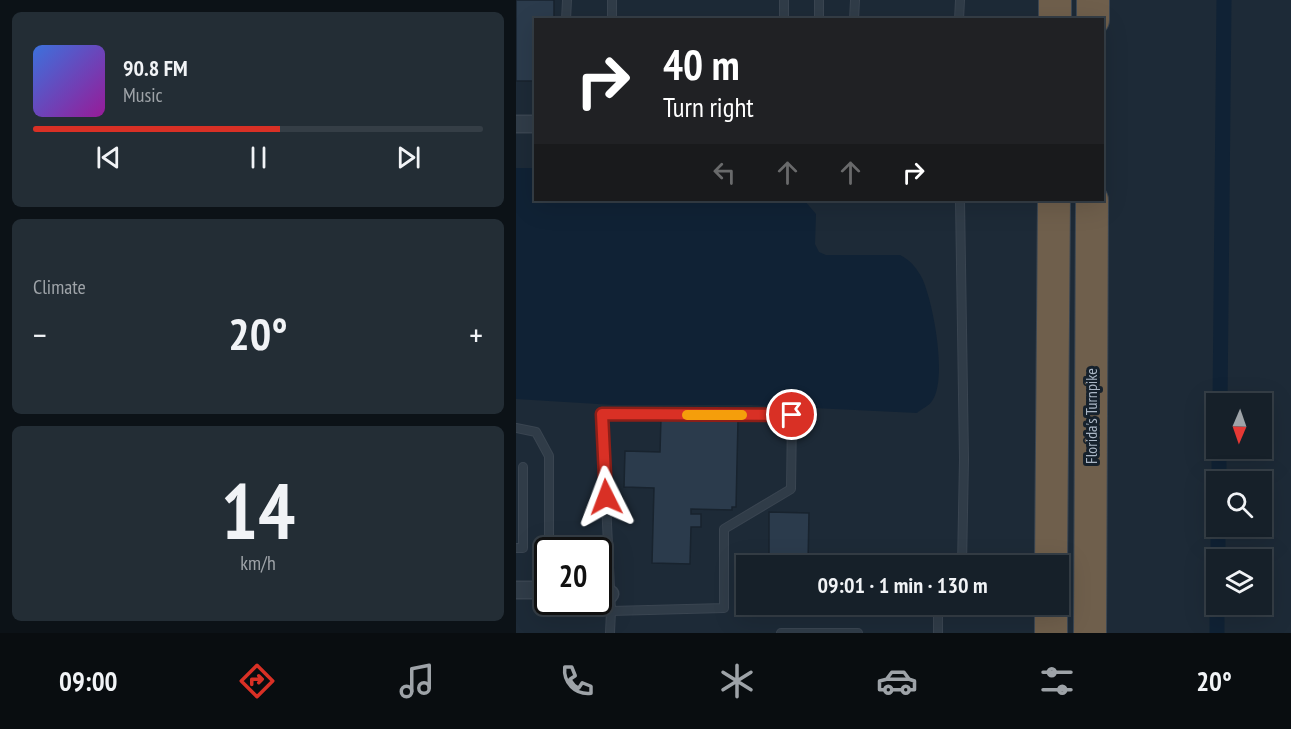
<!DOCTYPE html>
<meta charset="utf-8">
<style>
body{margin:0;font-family:"PT Sans Narrow",sans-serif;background:#232d35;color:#f1f3f6;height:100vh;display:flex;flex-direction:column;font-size:22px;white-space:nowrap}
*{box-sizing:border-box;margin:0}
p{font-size:20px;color:#9ea3a8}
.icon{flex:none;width:33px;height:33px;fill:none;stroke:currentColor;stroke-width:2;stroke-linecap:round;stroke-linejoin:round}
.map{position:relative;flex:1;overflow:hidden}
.side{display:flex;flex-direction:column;gap:12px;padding:12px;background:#0c1217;width:516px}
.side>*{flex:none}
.top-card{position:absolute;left:18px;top:18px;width:570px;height:183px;border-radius:0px;box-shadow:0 6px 24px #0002,0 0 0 2px #353e46;background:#202124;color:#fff;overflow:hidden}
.needle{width:39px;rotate:182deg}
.buttons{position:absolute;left:690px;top:393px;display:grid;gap:12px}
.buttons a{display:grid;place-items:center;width:66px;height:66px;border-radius:0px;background:#162029;box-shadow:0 6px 24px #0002,0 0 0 2px #353e46;font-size:30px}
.speed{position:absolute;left:18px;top:537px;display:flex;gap:12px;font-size:30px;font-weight:700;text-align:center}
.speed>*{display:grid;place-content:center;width:78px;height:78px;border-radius:50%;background:#162029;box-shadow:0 6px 24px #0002,0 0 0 2px #353e46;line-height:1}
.speed .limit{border:3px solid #111;border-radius:9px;background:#fff;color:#111}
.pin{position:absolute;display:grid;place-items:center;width:51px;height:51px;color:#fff;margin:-26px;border:3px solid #fff;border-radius:50%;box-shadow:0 2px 6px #0007}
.me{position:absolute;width:66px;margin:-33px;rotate:357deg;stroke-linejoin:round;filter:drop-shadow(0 0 4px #0008)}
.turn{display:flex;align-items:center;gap:21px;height:126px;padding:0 30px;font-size:27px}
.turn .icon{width:78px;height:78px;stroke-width:2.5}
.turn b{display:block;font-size:42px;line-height:51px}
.lanes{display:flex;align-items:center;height:57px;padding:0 30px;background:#0003;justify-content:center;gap:30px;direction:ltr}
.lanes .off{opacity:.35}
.big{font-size:45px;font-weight:700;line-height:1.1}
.side .card{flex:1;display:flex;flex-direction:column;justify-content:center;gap:9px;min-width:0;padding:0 21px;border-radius:9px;background:#232d35}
.side .dial{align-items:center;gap:0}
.dial b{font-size:78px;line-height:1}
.song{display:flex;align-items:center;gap:18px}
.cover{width:72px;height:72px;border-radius:9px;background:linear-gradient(135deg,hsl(220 70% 55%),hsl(300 70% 35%))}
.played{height:6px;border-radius:3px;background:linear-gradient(90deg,#d93025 55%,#353e46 55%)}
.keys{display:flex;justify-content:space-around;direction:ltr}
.heat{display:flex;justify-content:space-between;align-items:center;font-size:33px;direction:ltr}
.trip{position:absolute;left:220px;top:555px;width:333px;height:60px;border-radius:0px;background:#162029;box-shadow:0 6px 24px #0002,0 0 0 2px #353e46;font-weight:700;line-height:60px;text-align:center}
.menu{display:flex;height:96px;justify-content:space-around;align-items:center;background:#090d10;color:#9ea3a8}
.menu .icon{width:42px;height:42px}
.menu .active{color:#d93025}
.menu b{font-size:27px;color:#f1f3f6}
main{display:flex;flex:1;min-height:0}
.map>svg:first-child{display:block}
.water{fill:#102235}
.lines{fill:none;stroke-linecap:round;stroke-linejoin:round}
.canal{stroke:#102235;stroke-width:15}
.building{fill:#2b3b4c;stroke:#18232e;stroke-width:1.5}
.lane-casing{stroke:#3a4551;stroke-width:10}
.street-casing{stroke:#3a4551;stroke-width:19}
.highway-casing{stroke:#3b4652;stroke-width:34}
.lane{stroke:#303c48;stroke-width:8}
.street{stroke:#303c48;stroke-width:16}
.highway{stroke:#6f5f4c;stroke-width:32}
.route-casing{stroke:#8d1f18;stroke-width:15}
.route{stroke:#d93025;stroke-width:10}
.slow{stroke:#f59e0b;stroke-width:10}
.labels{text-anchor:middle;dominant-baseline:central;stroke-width:6;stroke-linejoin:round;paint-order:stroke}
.street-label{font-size:16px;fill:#aab6c5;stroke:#16212c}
</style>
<main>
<section class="side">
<div class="card">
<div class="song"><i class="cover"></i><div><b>90.8 FM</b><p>Music</p></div></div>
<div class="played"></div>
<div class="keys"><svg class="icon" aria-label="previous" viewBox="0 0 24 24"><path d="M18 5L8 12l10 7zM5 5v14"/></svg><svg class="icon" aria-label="pause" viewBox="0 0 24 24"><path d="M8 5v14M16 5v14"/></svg><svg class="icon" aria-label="next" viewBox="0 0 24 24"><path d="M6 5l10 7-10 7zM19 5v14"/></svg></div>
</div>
<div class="card"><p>Climate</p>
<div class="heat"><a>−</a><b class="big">20°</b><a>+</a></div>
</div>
<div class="card dial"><b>14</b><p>km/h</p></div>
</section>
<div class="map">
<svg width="775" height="633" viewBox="0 0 775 633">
<rect width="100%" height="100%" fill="#1d2a37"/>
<!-- water -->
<path class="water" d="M0,168H19L20,200H288L300,214L299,244L303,252L310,255H384C394,260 400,267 406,278C417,301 432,379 416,401C413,406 405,409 401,413L235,405H98L0,399Z"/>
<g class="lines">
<!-- canal -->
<path class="canal" d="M704,404L708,0
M703,482V448
M702,560V526
M701,633V604"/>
</g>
<!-- building -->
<path class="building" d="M0,0H38V20H20V81H0Z
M145,418L222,420L220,507H216V510L175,509V514H185V527H175L174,564L136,563L138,488L108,487L109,451L144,452Z
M253,512L293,513L292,562H253Z"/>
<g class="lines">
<defs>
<path id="lane" d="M50,20L51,0
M96,20V0
M268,20V0
M303,20V0
M338,20L339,0
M443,20L444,0
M444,200L448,459L446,566
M86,414L276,415L275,489L208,529V608L95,611Z
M0,428L20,432L33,456V550
M0,548H7V467
M94,633L95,611
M265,633H342
M422,633V615L427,604"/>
<path id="street" d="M0,124H20
M0,590H32
M82,593L94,594"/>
<path id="highway" d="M539,20V0
M577,20V0
M535,566L538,200
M535,633V604
M574,633L576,200"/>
</defs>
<!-- lane casing -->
<use href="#lane" class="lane-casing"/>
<!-- street casing -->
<use href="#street" class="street-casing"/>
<!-- highway casing -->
<use href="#highway" class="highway-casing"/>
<!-- lane -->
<use href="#lane" class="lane"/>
<!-- street -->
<use href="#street" class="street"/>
<!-- highway -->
<use href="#highway" class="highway"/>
</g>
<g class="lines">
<defs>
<path id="route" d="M90,497L86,414L276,415"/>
</defs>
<!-- route casing -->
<use href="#route" class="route-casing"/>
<!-- route -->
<use href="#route" class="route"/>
<!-- slow -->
<path class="slow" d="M171,415H226"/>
</g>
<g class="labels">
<!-- street labels -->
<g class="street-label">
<text transform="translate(575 416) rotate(-90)">Florida's Turnpike</text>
</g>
</g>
</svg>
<div class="buttons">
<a><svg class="needle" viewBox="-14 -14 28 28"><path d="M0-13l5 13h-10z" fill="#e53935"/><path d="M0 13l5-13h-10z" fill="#9ea3a8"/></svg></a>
<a><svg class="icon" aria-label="search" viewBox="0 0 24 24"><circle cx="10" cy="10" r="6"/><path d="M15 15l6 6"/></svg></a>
<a><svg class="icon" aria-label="layers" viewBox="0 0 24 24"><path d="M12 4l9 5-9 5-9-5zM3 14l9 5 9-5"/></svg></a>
</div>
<div class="speed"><div class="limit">20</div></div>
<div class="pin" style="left:276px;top:415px;background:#d93025"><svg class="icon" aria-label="arrive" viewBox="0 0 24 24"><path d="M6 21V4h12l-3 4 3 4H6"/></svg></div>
<svg class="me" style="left:90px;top:497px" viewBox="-20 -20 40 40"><path d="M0-17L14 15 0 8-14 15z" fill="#d93025" stroke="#fff" stroke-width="4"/></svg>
<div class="trip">09:01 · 1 min · 130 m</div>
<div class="top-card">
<div class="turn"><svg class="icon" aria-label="right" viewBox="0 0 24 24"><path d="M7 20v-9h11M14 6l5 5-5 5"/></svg><div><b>40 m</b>Turn right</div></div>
<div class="lanes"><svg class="icon off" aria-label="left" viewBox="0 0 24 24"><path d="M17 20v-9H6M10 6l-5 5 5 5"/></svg><svg class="icon off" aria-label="ahead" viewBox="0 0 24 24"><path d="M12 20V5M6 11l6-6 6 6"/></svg><svg class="icon off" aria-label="ahead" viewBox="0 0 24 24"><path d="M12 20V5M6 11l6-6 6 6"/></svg><svg class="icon" aria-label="right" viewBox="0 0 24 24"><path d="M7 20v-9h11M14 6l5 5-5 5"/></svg></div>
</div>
</div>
</main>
<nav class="menu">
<b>09:00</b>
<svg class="icon active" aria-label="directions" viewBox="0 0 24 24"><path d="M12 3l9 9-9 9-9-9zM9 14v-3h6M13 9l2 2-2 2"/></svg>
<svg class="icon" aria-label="music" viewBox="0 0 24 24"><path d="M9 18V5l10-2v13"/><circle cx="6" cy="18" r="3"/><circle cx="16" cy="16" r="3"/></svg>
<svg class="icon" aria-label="phone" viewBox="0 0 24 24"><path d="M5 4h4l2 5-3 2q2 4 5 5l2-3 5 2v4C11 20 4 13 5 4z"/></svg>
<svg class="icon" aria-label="climate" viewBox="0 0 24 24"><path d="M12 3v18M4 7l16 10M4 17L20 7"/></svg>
<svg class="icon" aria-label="car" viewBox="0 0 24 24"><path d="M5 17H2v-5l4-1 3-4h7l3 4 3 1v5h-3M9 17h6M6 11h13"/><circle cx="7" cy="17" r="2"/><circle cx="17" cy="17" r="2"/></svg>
<svg class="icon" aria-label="filters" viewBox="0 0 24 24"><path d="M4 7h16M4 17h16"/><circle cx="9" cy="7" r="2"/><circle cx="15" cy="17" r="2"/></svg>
<b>20°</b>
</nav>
